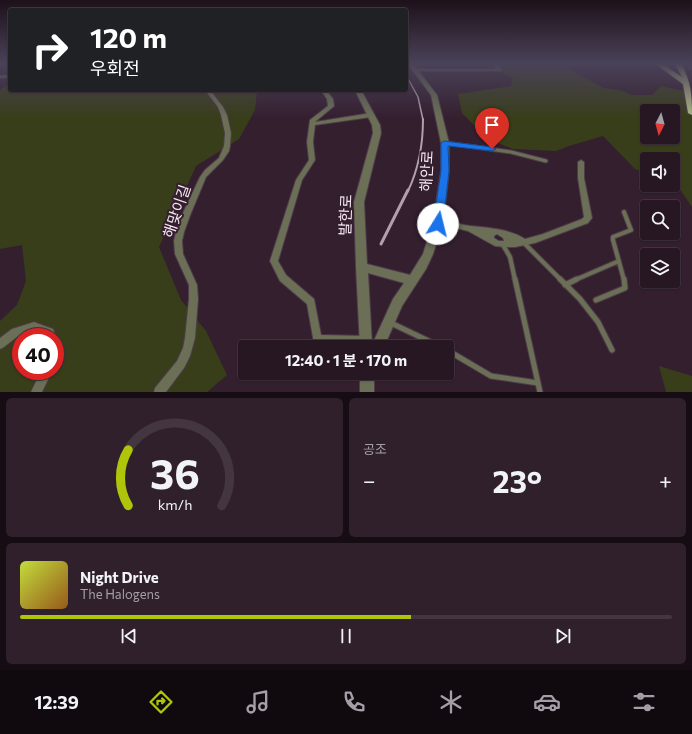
<!DOCTYPE html>
<html lang="ko">
<meta charset="utf-8">
<style>
body{margin:0;font-family:Commissioner,"Noto Sans KR",sans-serif;background:#2f202b;color:#f1f3f6;height:100vh;display:flex;flex-direction:column;font-size:15px;white-space:nowrap}
*{box-sizing:border-box;margin:0}
p{font-size:13px;color:#a49fa6}
.icon{flex:none;width:22px;height:22px;fill:none;stroke:currentColor;stroke-width:2;stroke-linecap:round;stroke-linejoin:round}
.map{position:relative;height:392px;overflow:hidden}
.sheet{display:flex;flex-direction:column;gap:6px;padding:6px;background:#150d13;flex:1}
.sheet>*{flex:none}
.hud{position:absolute;left:8px;top:8px;width:400px;height:84px;border-radius:4px;box-shadow:0 1px 3px #0004,0 0 0 1px #433641;background:#202124;color:#fff;overflow:hidden}
.needle{width:26px;rotate:186deg}
.controls{position:absolute;left:640px;top:104px;display:grid;gap:8px}
.controls a{display:grid;place-items:center;width:40px;height:40px;border-radius:4px;background:#271723;box-shadow:0 1px 3px #0004,0 0 0 1px #433641;font-size:20px}
.speed{position:absolute;left:12px;top:328px;display:flex;gap:8px;font-size:20px;font-weight:700;text-align:center}
.speed>*{display:grid;place-content:center;width:52px;height:52px;border-radius:50%;background:#271723;box-shadow:0 1px 3px #0004,0 0 0 1px #433641;line-height:1}
.speed .limit{border:6px solid #d22;background:#fff;color:#111}
.pin{position:absolute;display:grid;place-items:center;width:34px;height:34px;color:#fff;margin:-41px -17px;border-radius:50% 50% 50% 0;rotate:-45deg;box-shadow:0 0 4px #0007}
.pin .icon{rotate:45deg}
.me{position:absolute;width:44px;margin:-22px;rotate:9deg;stroke-linejoin:round;filter:drop-shadow(0 0 3px #0008)}
.turn{display:flex;align-items:center;gap:14px;height:84px;padding:0 16px;font-size:18px}
.turn .icon{width:52px;height:52px;stroke-width:2.5}
.turn b{display:block;font-size:28px;line-height:34px}
.big{font-size:30px;font-weight:700;line-height:1.1}
.sheet .widget{flex:1;display:flex;flex-direction:column;justify-content:center;gap:6px;min-width:0;padding:0 14px;border-radius:6px;background:#2f202b}
.sheet .dial{align-items:center;gap:0}
.dial svg{height:104px;overflow:visible;fill:none;stroke:#433641;stroke-width:7;stroke-linecap:round;text-anchor:middle}
.dial text{fill:#f1f3f6;stroke:none}
.song{display:flex;align-items:center;gap:12px}
.cover{width:48px;height:48px;border-radius:6px;background:linear-gradient(135deg,hsl(70 70% 55%),hsl(30 70% 35%))}
.played{height:4px;border-radius:2px;background:linear-gradient(90deg,#aec509 60%,#433641 60%)}
.keys{display:flex;justify-content:space-around;direction:ltr}
.heat{display:flex;justify-content:space-between;align-items:center;font-size:22px;direction:ltr}
.sheet .tiles{flex:1;display:grid;gap:6px;grid-template-columns:1fr 1fr}
.widget:last-child{grid-column:span 2}
.trip{position:absolute;left:238px;top:340px;width:216px;height:40px;border-radius:4px;background:#271723;box-shadow:0 1px 3px #0004,0 0 0 1px #433641;font-weight:700;line-height:40px;text-align:center}
.dock{display:flex;height:64px;justify-content:space-around;align-items:center;background:#10090e;color:#a49fa6}
.dock .icon{width:28px;height:28px}
.dock .current{color:#aec509}
.dock b{font-size:18px;color:#f1f3f6}
.map>svg:first-child{display:block}
.green{fill:#383e1a;fill-rule:evenodd}
.lines{fill:none;stroke-linecap:round;stroke-linejoin:round}
.minor-tunnel{stroke:#513d4c;stroke-width:5;stroke-dasharray:5 2.5;stroke-linecap:butt}
.service-far2-casing{stroke:#4f3b4a;stroke-width:5}
.service-far1-casing{stroke:#4f3b4a;stroke-width:6}
.service-casing{stroke:#4f3b4a;stroke-width:7}
.minor-casing{stroke:#4f3b4a;stroke-width:2}
.tertiary-casing{stroke:#4f3b4a;stroke-width:2}
.primary-casing{stroke:#4f3b4a;stroke-width:2}
.service-far2{stroke:#6a6f56;stroke-width:3}
.service-far1{stroke:#6a6f56;stroke-width:4}
.service{stroke:#6a6f56;stroke-width:5}
.minor{fill:#6a6f56;fill-rule:evenodd}
.tertiary{fill:#6a6f56;fill-rule:evenodd}
.primary{fill:#adb883;fill-rule:evenodd}
.rail-far2{stroke:#b19fac;stroke-width:1.5}
.rail-far1{stroke:#b19fac;stroke-width:2}
.rail{stroke:#b19fac;stroke-width:3}
.route{fill:#1a73e8;stroke:#114b97}
.labels{text-anchor:middle;dominant-baseline:central;stroke-width:4;stroke-linejoin:round;paint-order:stroke}
.street-label{font-size:15px;fill:#f5e6f0;stroke:#341f2f}
</style>
<div class="map">
<svg width="692" height="392" viewBox="0 0 692 392">
<rect width="100%" height="100%" fill="#341f2f"/>
<!-- green -->
<path class="green" d="M496,64H559L604,88L620,90L632,95H652L661,86L692,93V207L676,184L673,183V159H647V173L635,169L603,136L569,146L556,151L513,149L487,139L462,113L458,94L511,86L513,79L502,72ZM647,111H673V137H647Z
M10,83V90L257,91L255,110L239,139L196,166L159,247L181,300L206,331L227,375L207,392H0V321L17,305L26,281L22,245L0,249V90ZM21,337H55V371H21Z
M659,366L692,376V392H666Z"/>
<g class="lines">
<!-- minor-tunnel -->
<path class="minor-tunnel" d="M666,65L692,68"/>
<defs>
<path id="service-far2" d="M446,143L511,152L546,161"/>
<path id="service-far1" d="M624,212L631,230L613,237V240L624,280
M523,242L561,280
M503,245L510,257L515,280
M575,280L619,261"/>
<path id="service" d="M515,279L540,392
M560,279L580,299L598,322L612,350
M565,285L577,279
M596,300L625,288L624,279
M391,323L441,347
M447,350L491,376L538,383"/>
<path id="minor" d="M494,64H498L501,70V71H415L413,70L415,69H496Z
M656,64H665L668,65L666,66Z
M10,75V77L0,78V76Z
M205,90H210L223,107L227,115L231,133L230,146L229,151L223,160L206,177L191,213L184,232L182,241L183,254L197,285L198,299L195,338L190,356L184,368L166,392H154L155,388L177,361L183,348L185,338L189,299V285L175,254L174,241L176,232L183,213L200,177L205,170L219,158L224,146L225,133L221,115L218,107Z
M321,90H326L333,99L334,106L316,121L315,122L371,113L374,115L371,117L315,125L313,142L315,160L302,180L278,261L286,275L314,299L321,335L366,336L369,338L371,341L369,344L366,346L317,345L314,343L307,304L280,281L270,261L296,180L309,160L307,142L310,120L328,106L327,99Z
M581,160L584,162V178L592,218L588,223L535,243L515,247H506L495,246L468,231L435,223L434,221L435,219L438,218C449,221 460,225 471,226C490,228 509,229 525,239L543,234L582,219L584,217L578,178V162ZM497,234L503,238L504,241H499L494,238V236Z
M34,322L53,329L56,337L55,339V337H46V335L34,330L18,336L4,347L0,349V338L12,329Z
M41,371H52L42,392H31Z"/>
<path id="tertiary" d="M408,64H413L437,95L449,143V171L443,223L433,254L426,269L402,306L384,347H360L356,267L354,202L373,133L372,125L355,90H361L380,125L381,133L364,202L367,264L410,275L423,254L433,223L441,171V143L431,95ZM368,273L404,283L393,299L372,345Z
M360,373H374V392H360Z"/>
<path id="primary" d="M656,64H662L682,77L675,64H681C691,81 692,96 692,115L688,113L683,84Z"/>
</defs>
<!-- service-far2 casing -->
<use href="#service-far2" class="service-far2-casing"/>
<!-- service-far1 casing -->
<use href="#service-far1" class="service-far1-casing"/>
<!-- service casing -->
<use href="#service" class="service-casing"/>
<!-- minor casing -->
<use href="#minor" class="minor-casing"/>
<!-- tertiary casing -->
<use href="#tertiary" class="tertiary-casing"/>
<!-- primary casing -->
<use href="#primary" class="primary-casing"/>
<!-- service-far2 -->
<use href="#service-far2" class="service-far2"/>
<!-- service-far1 -->
<use href="#service-far1" class="service-far1"/>
<!-- service -->
<use href="#service" class="service"/>
<!-- minor -->
<use href="#minor" class="minor"/>
<!-- tertiary -->
<use href="#tertiary" class="tertiary"/>
<!-- primary -->
<use href="#primary" class="primary"/>
<!-- rail-far2 -->
<path class="rail-far2" d="M406,75L418,97L423,120"/>
<!-- rail-far1 -->
<path class="rail-far1" d="M408,191C419,168 423,145 423,119"/>
<!-- rail -->
<path class="rail" d="M381,244L408,190"/>
</g>
<!-- sky -->
<linearGradient id="sky" x2="0" y2="1"><stop stop-color="#1d111a"/><stop offset="0.54" stop-color="#4a4258"/><stop offset="1" stop-color="#4a4258" stop-opacity="0"/></linearGradient>
<rect width="692" height="118" fill="url(#sky)"/>
<!-- route -->
<path class="route" d="M444,141L492,147L496,149L492,151L448,146L449,171L443,224L441,226H434L433,224L441,171V143Z"/>
<g class="labels">
<!-- street labels -->
<g class="street-label">
<text transform="translate(426 171) rotate(-87)">해안로</text>
<text transform="translate(176 211) rotate(-71)">해맞이길</text>
<text transform="translate(345 215) rotate(-88)">발한로</text>
</g>
</g>
</svg>
<div class="controls">
<a><svg class="needle" viewBox="-14 -14 28 28"><path d="M0-13l5 13h-10z" fill="#e53935"/><path d="M0 13l5-13h-10z" fill="#a49fa6"/></svg></a>
<a><svg class="icon" aria-label="sound" viewBox="0 0 24 24"><path d="M4 9h4l5-4v14l-5-4H4zM17 9q2 3 0 6"/></svg></a>
<a><svg class="icon" aria-label="search" viewBox="0 0 24 24"><circle cx="10" cy="10" r="6"/><path d="M15 15l6 6"/></svg></a>
<a><svg class="icon" aria-label="layers" viewBox="0 0 24 24"><path d="M12 4l9 5-9 5-9-5zM3 14l9 5 9-5"/></svg></a>
</div>
<div class="speed"><div class="limit">40</div></div>
<div class="pin" style="left:492px;top:149px;background:#d93025"><svg class="icon" aria-label="arrive" viewBox="0 0 24 24"><path d="M6 21V4h12l-3 4 3 4H6"/></svg></div>
<svg class="me" style="left:438px;top:224px" viewBox="-20 -20 40 40"><circle r="19" fill="#fff"/><path d="M0-13L10 11 0 6-10 11z" fill="#1a73e8"/></svg>
<div class="trip">12:40 · 1 분 · 170 m</div>
<div class="hud">
<div class="turn"><svg class="icon" aria-label="right" viewBox="0 0 24 24"><path d="M7 20v-9h11M14 6l5 5-5 5"/></svg><div><b>120 m</b>우회전</div></div>
</div>
</div>
<section class="sheet">
<div class="tiles">
<div class="widget dial"><svg viewBox="0 0 100 80">
<path d="M14 69A42 42 0 1 1 86 69"/>
<path d="M14 69A42 42 0 0 1 14 26" stroke="#aec509"/>
<text x="50" y="56" font-size="32" font-weight="700">36</text>
<text x="50" y="72" font-size="11">km/h</text>
</svg></div>
<div class="widget"><p>공조</p>
<div class="heat"><a>−</a><b class="big">23°</b><a>+</a></div>
</div>
<div class="widget">
<div class="song"><i class="cover"></i><div><b>Night Drive</b><p>The Halogens</p></div></div>
<div class="played"></div>
<div class="keys"><svg class="icon" aria-label="previous" viewBox="0 0 24 24"><path d="M18 5L8 12l10 7zM5 5v14"/></svg><svg class="icon" aria-label="pause" viewBox="0 0 24 24"><path d="M8 5v14M16 5v14"/></svg><svg class="icon" aria-label="next" viewBox="0 0 24 24"><path d="M6 5l10 7-10 7zM19 5v14"/></svg></div>
</div>
</div>
</section>
<nav class="dock">
<b>12:39</b>
<svg class="icon current" aria-label="directions" viewBox="0 0 24 24"><path d="M12 3l9 9-9 9-9-9zM9 14v-3h6M13 9l2 2-2 2"/></svg>
<svg class="icon" aria-label="music" viewBox="0 0 24 24"><path d="M9 18V5l10-2v13"/><circle cx="6" cy="18" r="3"/><circle cx="16" cy="16" r="3"/></svg>
<svg class="icon" aria-label="phone" viewBox="0 0 24 24"><path d="M5 4h4l2 5-3 2q2 4 5 5l2-3 5 2v4C11 20 4 13 5 4z"/></svg>
<svg class="icon" aria-label="climate" viewBox="0 0 24 24"><path d="M12 3v18M4 7l16 10M4 17L20 7"/></svg>
<svg class="icon" aria-label="car" viewBox="0 0 24 24"><path d="M5 17H2v-5l4-1 3-4h7l3 4 3 1v5h-3M9 17h6M6 11h13"/><circle cx="7" cy="17" r="2"/><circle cx="17" cy="17" r="2"/></svg>
<svg class="icon" aria-label="filters" viewBox="0 0 24 24"><path d="M4 7h16M4 17h16"/><circle cx="9" cy="7" r="2"/><circle cx="15" cy="17" r="2"/></svg>
</nav>
